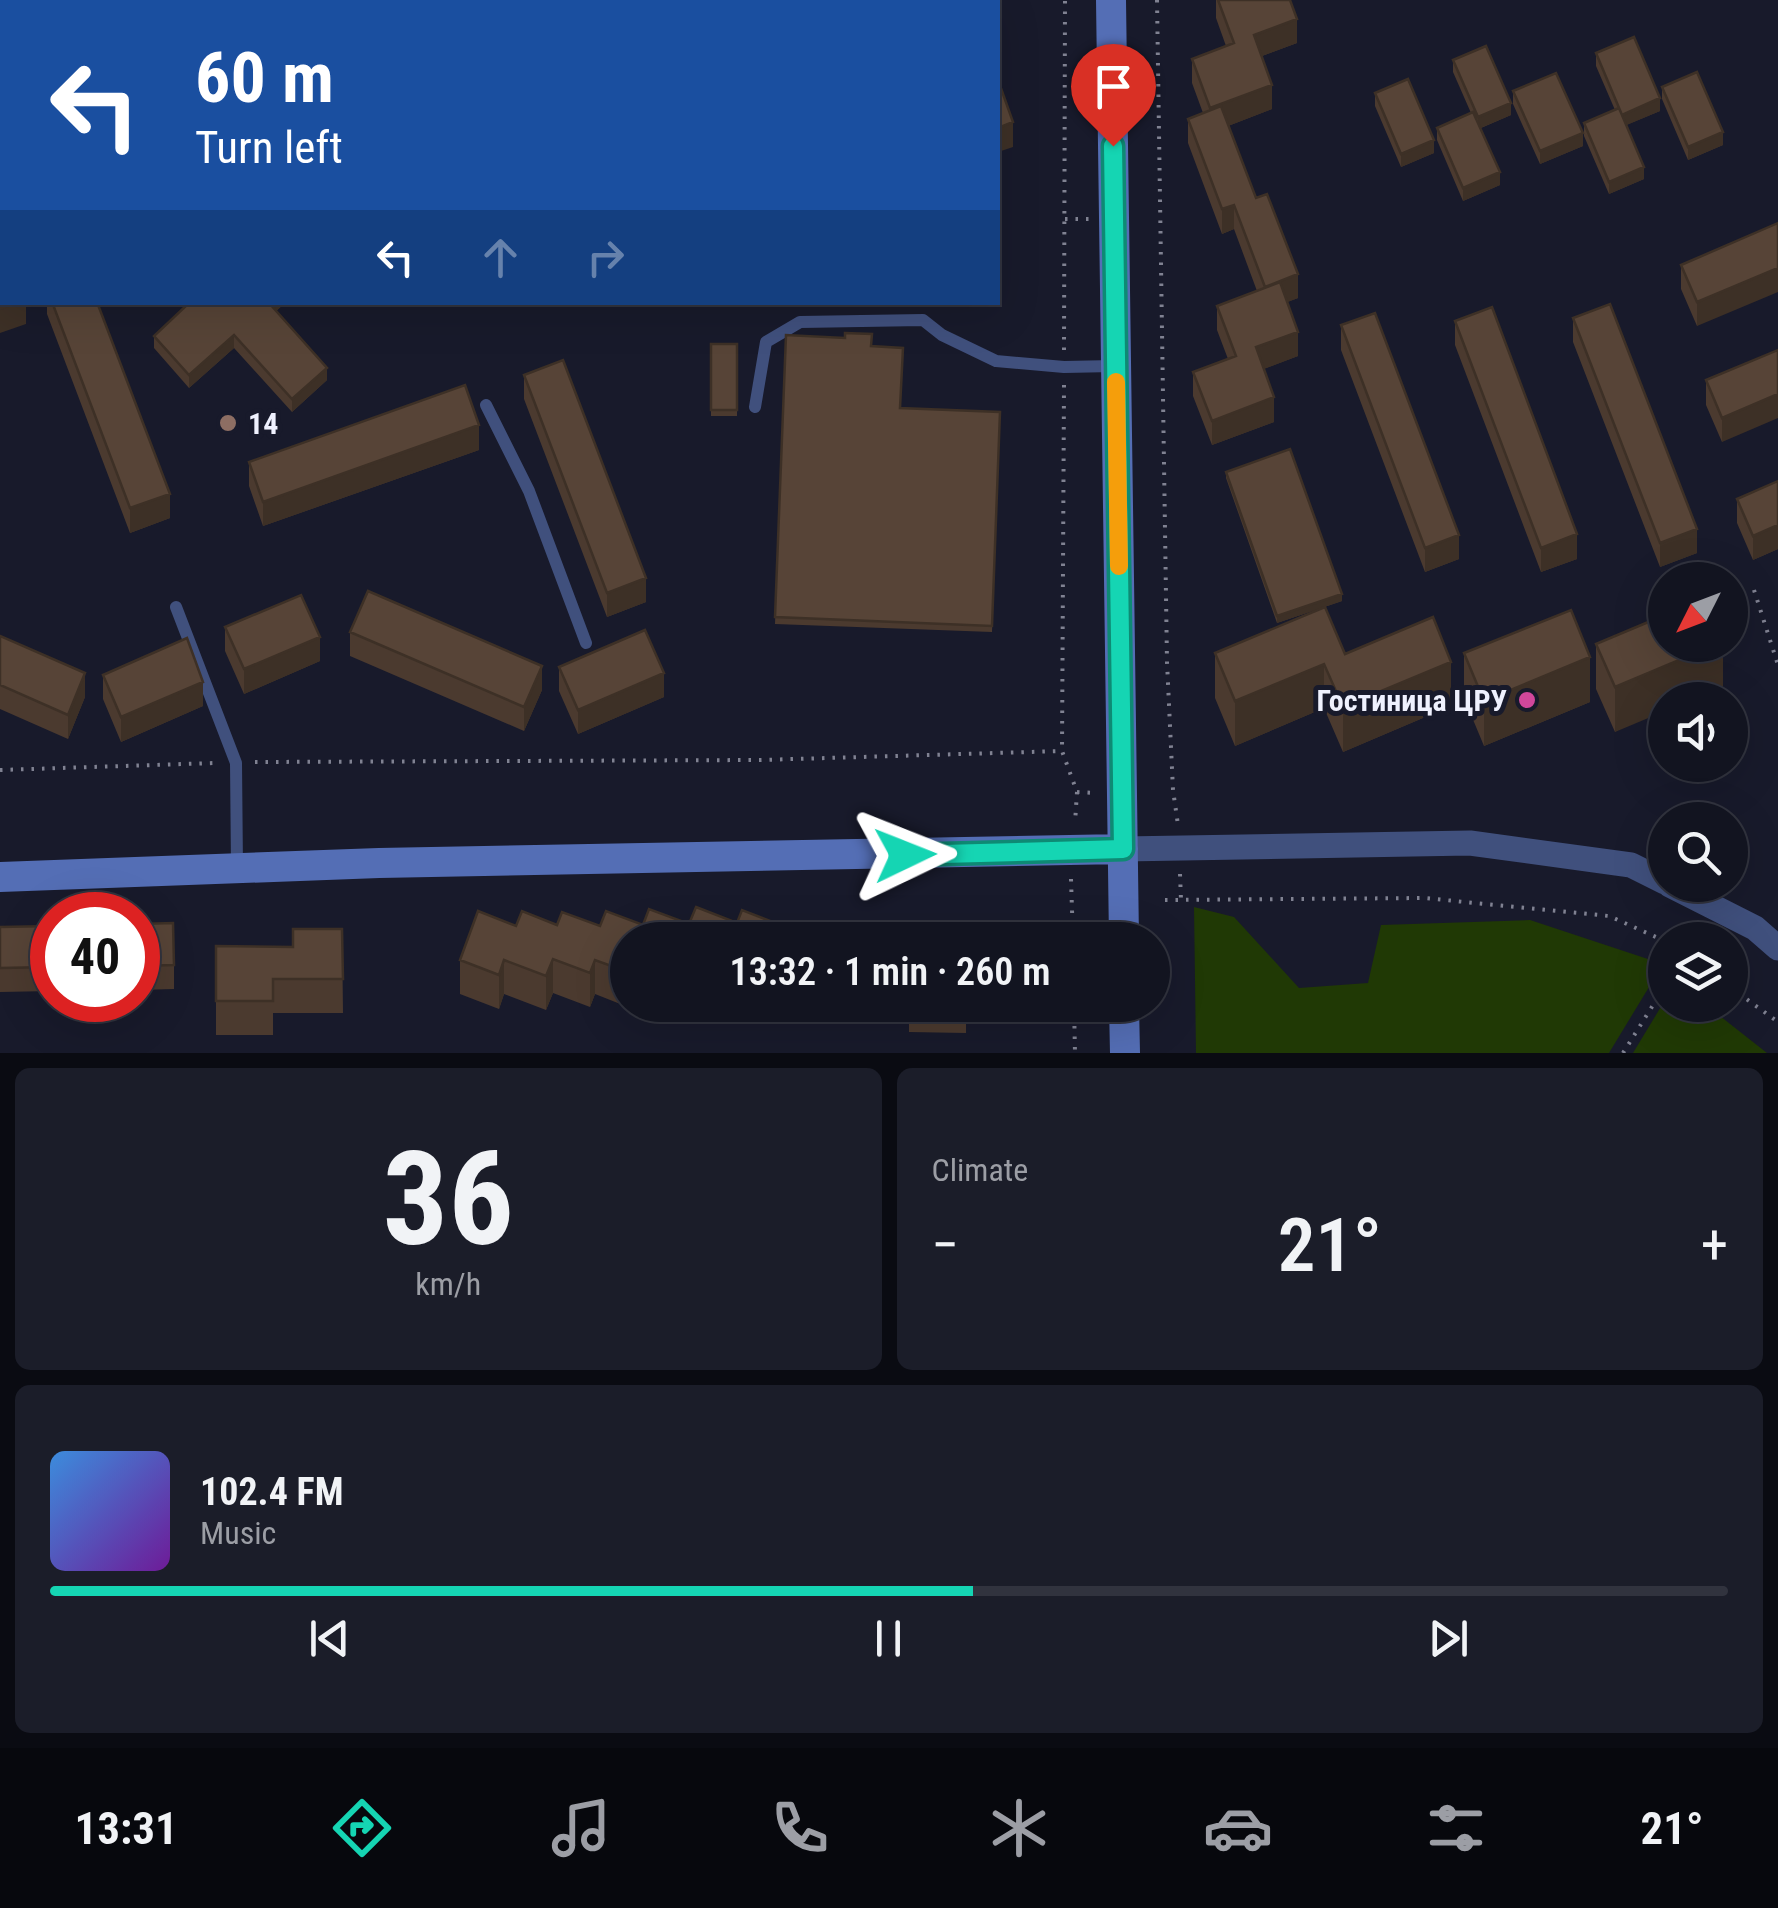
<!DOCTYPE html>
<meta charset="utf-8">
<style>
body{margin:0;font-family:"Roboto Condensed",sans-serif;background:#1b1d29;color:#f1f3f6;height:100vh;display:flex;flex-direction:column;font-size:38px;white-space:nowrap}
*{box-sizing:border-box;margin:0}
p{font-size:32px;color:#9c9ea5}
.icon{flex:none;width:55px;height:55px;fill:none;stroke:currentColor;stroke-width:2;stroke-linecap:round;stroke-linejoin:round}
.map{position:relative;height:1053px;overflow:hidden}
.drawer{display:flex;flex-direction:column;gap:15px;padding:15px;background:#0a0b12;flex:1}
.drawer>*{flex:none}
.banner{position:absolute;left:0px;top:0px;width:1000px;height:305px;box-shadow:0 10px 40px #0002,0 0 0 2px #31333e;background:#1a4fa0;color:#fff;overflow:hidden}
.needle{width:65px;rotate:228deg}
.controls{position:absolute;left:1648px;top:562px;display:grid;gap:20px}
.controls a{display:grid;place-items:center;width:100px;height:100px;border-radius:50%;background:#121420;box-shadow:0 10px 40px #0002,0 0 0 2px #31333e;font-size:50px}
.speed{position:absolute;left:30px;top:892px;display:flex;gap:20px;font-size:50px;font-weight:700;text-align:center}
.speed>*{display:grid;place-content:center;width:130px;height:130px;border-radius:50%;background:#121420;box-shadow:0 10px 40px #0002,0 0 0 2px #31333e;line-height:1}
.speed .limit{border:15px solid #d22;background:#fff;color:#111}
.pin{position:absolute;display:grid;place-items:center;width:85px;height:85px;color:#fff;margin:-102px -42px;border-radius:50% 50% 50% 0;rotate:-45deg;box-shadow:0 0 10px #0007}
.pin .icon{rotate:45deg}
.me{position:absolute;width:110px;margin:-55px;rotate:88deg;stroke-linejoin:round;filter:drop-shadow(0 0 8px #0008)}
.turn{display:flex;align-items:center;gap:35px;height:210px;padding:0 30px;font-size:45px}
.turn .icon{width:130px;height:130px;stroke-width:2.5}
.turn b{display:block;font-size:70px;line-height:85px}
.lanes{display:flex;align-items:center;height:95px;padding:0 30px;background:#0003;justify-content:center;gap:50px;direction:ltr}
.lanes .off{opacity:.35}
.big{font-size:75px;font-weight:600;line-height:1.1}
.drawer .card{flex:1;display:flex;flex-direction:column;justify-content:center;gap:15px;min-width:0;padding:0 35px;border-radius:15px;background:#1b1d29}
.drawer .dial{align-items:center;gap:0}
.dial b{font-size:130px;line-height:1}
.song{display:flex;align-items:center;gap:30px}
.cover{width:120px;height:120px;border-radius:15px;background:linear-gradient(135deg,hsl(210 70% 55%),hsl(280 70% 35%))}
.played{height:10px;border-radius:5px;background:linear-gradient(90deg,#15d5b3 55%,#31333e 55%)}
.keys{display:flex;justify-content:space-around;direction:ltr}
.heat{display:flex;justify-content:space-between;align-items:center;font-size:55px;direction:ltr}
.drawer .tiles{flex:1;display:grid;gap:15px;grid-template-columns:1fr 1fr}
.card:last-child{grid-column:span 2}
.trip{position:absolute;left:610px;top:922px;width:560px;height:100px;border-radius:50px;background:#121420;box-shadow:0 10px 40px #0002,0 0 0 2px #31333e;font-weight:600;line-height:100px;text-align:center}
.dock{display:flex;height:160px;justify-content:space-around;align-items:center;background:#07080d;color:#9c9ea5}
.dock .icon{width:70px;height:70px}
.dock .selected{color:#15d5b3}
.dock b{font-size:45px;color:#f1f3f6}
.map>svg:first-child{display:block}
.green{fill:#203905}
.lines{fill:none;stroke-linecap:round;stroke-linejoin:round}
.path{stroke:#808292;stroke-width:4;stroke-dasharray:2.5 8;stroke-linecap:butt}
.lane{stroke:#40507d;stroke-width:12}
.street{stroke:#40507d;stroke-width:25}
.secondary{stroke:#546eb5;stroke-width:30}
.wall{fill:#4b3a2f}
.shaded-wall{fill:#3d3026}
.building{fill:#574437;stroke:#3d3026;stroke-width:2.5}
.route-casing{stroke:#0e8a74;stroke-width:25}
.route{stroke:#15d5b3;stroke-width:18}
.slow{stroke:#f59e0b;stroke-width:18}
.education-dot{fill:#8d6e63;stroke:#181a2b;stroke-width:4}
.hotel-dot{fill:#d1479c;stroke:#181a2b;stroke-width:4}
.labels{text-anchor:middle;dominant-baseline:central;stroke-width:10;stroke-linejoin:round;paint-order:stroke}
.poi-label{font-size:30px;font-weight:bold;fill:#eff1fe;stroke:#181a2b;text-anchor:start}
</style>
<div class="map">
<svg width="1778" height="1053" viewBox="0 0 1778 1053">
<rect width="100%" height="100%" fill="#181a2b"/>
<!-- green -->
<path class="green" d="M1194,907L1234,917L1299,988L1368,983L1381,925L1530,920L1663,964L1609,1053H1196Z
M1665,1000V1005H1706L1767,1053H1633Z"/>
<g class="lines">
<!-- path -->
<path class="path" d="M1157,0L1167,662L1173,790L1178,825
M1065,219H1089
M1064,350L1065,0
M1064,385L1062,751L1077,792L1075,823
M1754,590L1778,665
M255,762L761,760L1062,751
M0,770L215,763
M1077,792L1097,793
M1180,874L1181,900
M1071,879L1073,940
M1165,900L1424,898L1609,916L1665,941
M1730,987L1778,1022
M1074,1005L1075,1053
M1623,1053L1665,986"/>
<!-- lane -->
<path class="lane" d="M486,405L529,491L586,643
M755,407L766,342L800,322L923,320L942,335L996,361L1064,367L1114,366
M176,607L236,763L237,868"/>
<!-- street -->
<path class="street" d="M1123,849L1470,843L1631,865L1665,882
M1670,885L1755,928L1778,948"/>
<!-- secondary -->
<path class="secondary" d="M1111,0L1124,940
M0,877L379,863L1123,849
M1124,1005L1125,1053"/>
</g>
<!-- wall -->
<path class="wall" d="M1216,0H1290L1297,43L1262,56L1272,109L1228,126L1256,198L1298,298L1287,302L1298,356L1263,369L1274,422L1212,445L1193,396V372L1228,359L1217,330V306L1257,291L1234,229L1222,234L1188,143V119L1203,113L1192,83V59L1226,46L1216,18Z
M1596,53L1660,111L1626,125L1644,179L1609,194L1584,136V123L1615,110L1596,66Z
M1453,60L1511,115L1481,128L1500,185L1463,201L1437,140V128L1471,113L1453,72Z
M1662,87L1723,145L1688,160L1662,99Z
M1513,91L1583,146L1540,164L1513,104Z
M1375,93L1434,153L1401,167L1375,106Z
M1778,223L1697,326L1681,289V265Z
M47,302H97L170,518L130,533L47,314Z
M190,302H286L276,311L327,380L292,412L234,348L189,388L154,348V336Z
M1573,318L1697,553L1660,567L1573,342Z
M1455,321L1577,559L1541,572L1455,345Z
M1341,325L1459,559L1425,572L1341,350Z
M786,335L872,346L900,408L1000,412L992,632L775,624Z
M711,344H737V416H711Z
M1778,350L1722,442L1706,405V380Z
M524,375L646,602L607,617L524,399Z
M479,450L263,526L249,486V462Z
M1226,472L1342,601L1277,623L1226,478Z
M1778,481V549L1753,560L1737,523V499Z
M225,627L320,661L244,694L225,651Z
M350,632L542,690L524,731L350,656Z
M0,636L85,697L68,739L0,709Z
M1596,644L1723,645V686L1691,700H1665L1615,732L1596,689Z
M1215,653L1345,654L1451,706L1343,752L1324,708L1235,746L1215,698Z
M1464,653L1590,702L1484,746L1464,698Z
M559,667L664,697L578,734L559,691Z
M103,675L203,706L121,742L103,699Z
M138,924L174,965V989L138,990Z
M689,924L783,940H628V1005H635L633,1009L595,994L590,1007L553,993L546,1010L504,994L499,1009L460,994V960L516,926H600Z
M52,926V991L0,992V927Z
M342,929L343,1013H273V1035H216V946L293,947Z
M909,1005H1036V1010L966,1011V1033L909,1032Z"/>
<!-- shaded-wall -->
<path class="shaded-wall" d="M1297,19V43L1254,59V35Z
M1272,85V109L1210,133V108Z
M1660,98V111L1622,127V115Z
M1511,103V115L1478,129V117Z
M1013,122V147L998,152V128Z
M1723,132V145L1688,160V147Z
M1583,133V146L1540,164V151Z
M1434,140V153L1401,167V154Z
M2,148V172L0,173V149Z
M1644,167V179L1609,194V182Z
M1500,172V185L1463,201V188Z
M1234,205V229L1222,234V209Z
M1778,268V292L1697,326V302Z
M1298,274V298L1265,311V287Z
M18,302H26V324L0,333V309Z
M272,302H286L270,317V304Z
M1298,332V356L1256,372V347Z
M234,335V348L189,388V375Z
M327,368V380L292,412V399Z
M1778,394V418L1722,442V418Z
M1274,397V422L1212,445V421Z
M479,425V450L263,526V502Z
M170,494V518L130,533V508Z
M1778,525V549L1753,560V536Z
M1697,529V553L1660,567V543Z
M1577,534V559L1541,572V548Z
M1459,535V559L1425,572V548Z
M646,578V602L607,617V593Z
M1342,594V601L1277,623V616Z
M320,637V661L244,694V669Z
M1715,645H1723V686L1691,700H1665V711L1615,732V687Z
M1590,657V702L1484,746V701Z
M1451,662V706L1343,752V707Z
M1324,664V708L1235,746V701Z
M542,666V690L524,731V707Z
M85,673V697L68,739V715Z
M664,673V697L578,734V710Z
M203,682V706L121,742V717Z
M553,959V993L546,1010V976Z
M504,960V994L499,1009V975Z
M595,960V994L590,1007V973Z"/>
<!-- building -->
<path class="building" d="M170,0H223L222,2H169Z
M638,0H676L677,2H639Z
M923,0H968L969,2H924Z
M1218,0H1290L1297,19L1254,35L1272,85L1210,108L1192,59L1234,43Z
M1634,37L1660,98L1622,115L1596,53Z
M1486,46L1511,103L1478,117L1453,60Z
M1697,72L1723,132L1688,147L1662,87Z
M1556,73L1583,133L1540,151L1513,91Z
M1408,79L1434,140L1401,154L1375,93Z
M998,80L1013,122L998,128Z
M0,100H2V148L0,149Z
M1221,106L1256,198L1267,194L1298,274L1265,287L1234,205L1222,209L1188,119Z
M1619,108L1644,167L1609,182L1584,123Z
M1473,112L1500,172L1463,188L1437,128Z
M1778,223V268L1697,302L1681,265Z
M2,263V302H18L0,309V264Z
M1280,282L1298,332L1256,347L1274,397L1212,421L1193,372L1236,356L1217,306Z
M52,302H97L170,494L130,508Z
M190,302H272L270,304L327,368L292,399L234,335L189,375L154,336Z
M1610,304L1697,529L1660,543L1573,318Z
M1492,307L1577,534L1541,548L1455,321Z
M1375,313L1459,535L1425,548L1341,325Z
M845,333L872,334L871,346L903,348L900,408L1000,412L992,626L775,617L786,335L845,338Z
M711,344H737V410H711Z
M1778,350V394L1722,418L1706,380Z
M563,360L646,578L607,593L524,375Z
M465,385L479,425L263,502L249,462Z
M1290,449L1342,594L1277,616L1226,472Z
M1778,481V525L1753,536L1737,499Z
M368,591L542,666L524,707L350,632Z
M301,595L320,637L244,669L225,627Z
M1325,607L1345,654L1433,617L1451,662L1343,707L1324,664L1235,701L1215,653Z
M1571,610L1590,657L1484,701L1464,653Z
M1665,615V645H1715L1615,687L1596,644Z
M645,630L664,673L578,710L559,667Z
M0,636L85,673L68,715L0,685Z
M187,638L203,682L121,717L103,675Z
M696,907L737,923L742,910L783,926L777,940H628V972L595,960L590,973L553,959L546,976L504,960L499,975L460,960L478,911L516,926L522,911L557,925L562,912L600,926L606,911L643,925L649,909L689,924Z
M173,923L174,965L138,966V924Z
M52,926V967L0,968V927Z
M987,926H1036V940H987Z
M293,929H342L343,979H273V1001H216V946L293,947Z"/>
<g class="lines">
<defs>
<path id="route" d="M905,855L1123,849L1113,146"/>
</defs>
<!-- route casing -->
<use href="#route" class="route-casing"/>
<!-- route -->
<use href="#route" class="route"/>
<!-- slow -->
<path class="slow" d="M1116,382L1119,566"/>
</g>
<!-- markers -->
<circle class="education-dot" cx="228" cy="423" r="10"/>
<circle class="hotel-dot" cx="1527" cy="700" r="10"/>
<g class="labels">
<!-- poi labels -->
<g class="poi-label">
<text x="248" y="423">14</text>
<text x="1507" y="700" text-anchor="end">Гостиница ЦРУ</text>
</g>
</g>
</svg>
<div class="controls">
<a><svg class="needle" viewBox="-14 -14 28 28"><path d="M0-13l5 13h-10z" fill="#e53935"/><path d="M0 13l5-13h-10z" fill="#9c9ea5"/></svg></a>
<a><svg class="icon" aria-label="sound" viewBox="0 0 24 24"><path d="M4 9h4l5-4v14l-5-4H4zM17 9q2 3 0 6"/></svg></a>
<a><svg class="icon" aria-label="search" viewBox="0 0 24 24"><circle cx="10" cy="10" r="6"/><path d="M15 15l6 6"/></svg></a>
<a><svg class="icon" aria-label="layers" viewBox="0 0 24 24"><path d="M12 4l9 5-9 5-9-5zM3 14l9 5 9-5"/></svg></a>
</div>
<div class="speed"><div class="limit">40</div></div>
<div class="pin" style="left:1113px;top:146px;background:#d93025"><svg class="icon" aria-label="arrive" viewBox="0 0 24 24"><path d="M6 21V4h12l-3 4 3 4H6"/></svg></div>
<svg class="me" style="left:905px;top:855px" viewBox="-20 -20 40 40"><path d="M0-17L14 15 0 8-14 15z" fill="#15d5b3" stroke="#fff" stroke-width="4"/></svg>
<div class="trip">13:32 · 1 min · 260 m</div>
<div class="banner">
<div class="turn"><svg class="icon" aria-label="left" viewBox="0 0 24 24"><path d="M17 20v-9H6M10 6l-5 5 5 5"/></svg><div><b>60 m</b>Turn left</div></div>
<div class="lanes"><svg class="icon" aria-label="left" viewBox="0 0 24 24"><path d="M17 20v-9H6M10 6l-5 5 5 5"/></svg><svg class="icon off" aria-label="ahead" viewBox="0 0 24 24"><path d="M12 20V5M6 11l6-6 6 6"/></svg><svg class="icon off" aria-label="right" viewBox="0 0 24 24"><path d="M7 20v-9h11M14 6l5 5-5 5"/></svg></div>
</div>
</div>
<section class="drawer">
<div class="tiles">
<div class="card dial"><b>36</b><p>km/h</p></div>
<div class="card"><p>Climate</p>
<div class="heat"><a>−</a><b class="big">21°</b><a>+</a></div>
</div>
<div class="card">
<div class="song"><i class="cover"></i><div><b>102.4 FM</b><p>Music</p></div></div>
<div class="played"></div>
<div class="keys"><svg class="icon" aria-label="previous" viewBox="0 0 24 24"><path d="M18 5L8 12l10 7zM5 5v14"/></svg><svg class="icon" aria-label="pause" viewBox="0 0 24 24"><path d="M8 5v14M16 5v14"/></svg><svg class="icon" aria-label="next" viewBox="0 0 24 24"><path d="M6 5l10 7-10 7zM19 5v14"/></svg></div>
</div>
</div>
</section>
<nav class="dock">
<b>13:31</b>
<svg class="icon selected" aria-label="directions" viewBox="0 0 24 24"><path d="M12 3l9 9-9 9-9-9zM9 14v-3h6M13 9l2 2-2 2"/></svg>
<svg class="icon" aria-label="music" viewBox="0 0 24 24"><path d="M9 18V5l10-2v13"/><circle cx="6" cy="18" r="3"/><circle cx="16" cy="16" r="3"/></svg>
<svg class="icon" aria-label="phone" viewBox="0 0 24 24"><path d="M5 4h4l2 5-3 2q2 4 5 5l2-3 5 2v4C11 20 4 13 5 4z"/></svg>
<svg class="icon" aria-label="climate" viewBox="0 0 24 24"><path d="M12 3v18M4 7l16 10M4 17L20 7"/></svg>
<svg class="icon" aria-label="car" viewBox="0 0 24 24"><path d="M5 17H2v-5l4-1 3-4h7l3 4 3 1v5h-3M9 17h6M6 11h13"/><circle cx="7" cy="17" r="2"/><circle cx="17" cy="17" r="2"/></svg>
<svg class="icon" aria-label="filters" viewBox="0 0 24 24"><path d="M4 7h16M4 17h16"/><circle cx="9" cy="7" r="2"/><circle cx="15" cy="17" r="2"/></svg>
<b>21°</b>
</nav>
